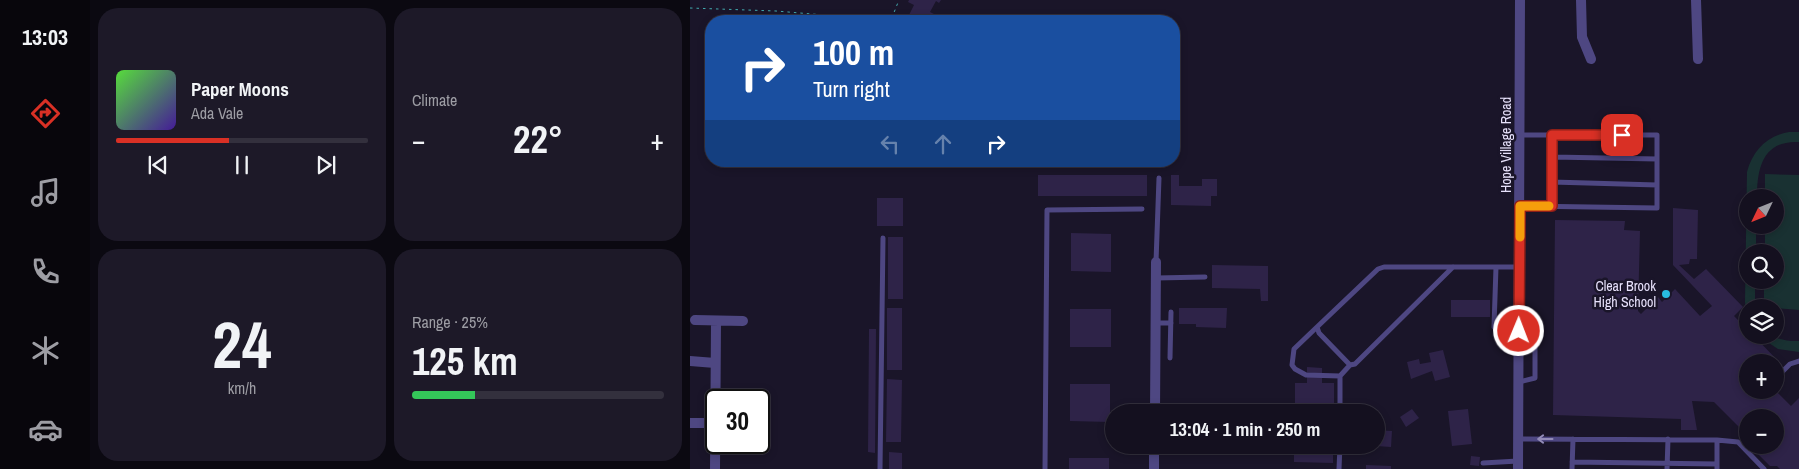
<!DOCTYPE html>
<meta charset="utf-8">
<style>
body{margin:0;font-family:"Archivo Narrow",sans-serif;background:#1d1928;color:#f1f3f6;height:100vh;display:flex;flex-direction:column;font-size:19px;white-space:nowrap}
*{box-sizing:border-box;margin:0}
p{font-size:16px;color:#9d9da4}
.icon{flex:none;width:28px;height:28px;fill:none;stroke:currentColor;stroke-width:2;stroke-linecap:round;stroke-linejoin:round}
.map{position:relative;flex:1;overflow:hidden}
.panel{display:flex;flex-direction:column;gap:8px;padding:8px;background:#0b0911;width:600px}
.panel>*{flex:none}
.banner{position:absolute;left:15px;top:15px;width:475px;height:152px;border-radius:20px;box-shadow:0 2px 8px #0003,0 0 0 1px #33303d;background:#1a4fa0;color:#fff;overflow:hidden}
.needle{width:32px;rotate:227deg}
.buttons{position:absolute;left:1049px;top:189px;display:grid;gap:10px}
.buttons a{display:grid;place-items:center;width:45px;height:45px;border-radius:50%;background:#14101f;box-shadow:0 2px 8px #0003,0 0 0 1px #33303d;font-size:25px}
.speed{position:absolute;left:15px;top:389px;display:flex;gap:10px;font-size:25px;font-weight:700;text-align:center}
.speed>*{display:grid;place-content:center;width:65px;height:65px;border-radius:50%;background:#14101f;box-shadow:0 2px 8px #0003,0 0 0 1px #33303d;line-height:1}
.speed .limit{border:2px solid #111;border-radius:8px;background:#fff;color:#111}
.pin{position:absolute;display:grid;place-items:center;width:42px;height:42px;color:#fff;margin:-21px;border-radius:10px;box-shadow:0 2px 8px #0006}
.me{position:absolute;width:55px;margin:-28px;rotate:1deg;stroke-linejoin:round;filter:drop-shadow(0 0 4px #0008)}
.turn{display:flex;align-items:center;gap:18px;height:105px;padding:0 25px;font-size:22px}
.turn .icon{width:65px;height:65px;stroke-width:2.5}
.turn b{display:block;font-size:35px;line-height:42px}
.lanes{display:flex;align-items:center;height:48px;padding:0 25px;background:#0003;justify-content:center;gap:25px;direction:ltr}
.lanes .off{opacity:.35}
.big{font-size:38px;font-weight:800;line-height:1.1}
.panel .card{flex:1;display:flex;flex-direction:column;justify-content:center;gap:8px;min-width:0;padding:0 18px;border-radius:20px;background:#1d1928}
.panel .dial{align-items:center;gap:0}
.dial b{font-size:65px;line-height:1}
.song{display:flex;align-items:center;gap:15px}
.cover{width:60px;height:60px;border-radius:8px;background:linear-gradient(135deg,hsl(110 70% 55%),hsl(260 70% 35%))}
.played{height:5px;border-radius:2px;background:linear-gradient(90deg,#d93025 45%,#33303d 45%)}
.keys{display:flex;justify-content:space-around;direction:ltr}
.heat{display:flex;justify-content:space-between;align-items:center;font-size:28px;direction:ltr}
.charge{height:8px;border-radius:4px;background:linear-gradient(90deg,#34c759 25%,#33303d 0)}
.panel .tiles{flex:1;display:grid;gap:8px;grid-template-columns:repeat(2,1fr)}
.trip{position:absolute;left:415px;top:404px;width:280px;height:50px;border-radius:25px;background:#14101f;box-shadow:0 2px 8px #0003,0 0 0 1px #33303d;font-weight:800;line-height:50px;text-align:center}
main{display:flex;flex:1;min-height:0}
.tabs{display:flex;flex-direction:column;width:90px;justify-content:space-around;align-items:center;background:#08060c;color:#9d9da4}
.tabs .icon{width:35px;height:35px}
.tabs .current{color:#d93025}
.tabs b{font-size:22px;color:#f1f3f6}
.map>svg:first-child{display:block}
.green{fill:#193132}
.building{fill:#2e2348}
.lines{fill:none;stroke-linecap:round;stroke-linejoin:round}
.path{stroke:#42aaae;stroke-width:1;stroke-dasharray:2.5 4;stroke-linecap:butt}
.service{stroke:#4e4782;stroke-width:5}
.minor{stroke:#4e4782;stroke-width:10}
.oneway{stroke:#938cb8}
.route-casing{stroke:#8d1f18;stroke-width:12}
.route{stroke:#d93025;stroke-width:9}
.slow{stroke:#f59e0b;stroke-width:9}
.poi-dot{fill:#28bce1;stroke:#1a1529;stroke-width:2}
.labels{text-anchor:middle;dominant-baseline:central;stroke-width:5;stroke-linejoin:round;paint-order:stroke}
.street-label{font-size:14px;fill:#e7e1fb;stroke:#1a1529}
.poi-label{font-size:14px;fill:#e7e1fb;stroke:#1a1529;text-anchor:end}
</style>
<main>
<nav class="tabs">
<b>13:03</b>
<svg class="icon current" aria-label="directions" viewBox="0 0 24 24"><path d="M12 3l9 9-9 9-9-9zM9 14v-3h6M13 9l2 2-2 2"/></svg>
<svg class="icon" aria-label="music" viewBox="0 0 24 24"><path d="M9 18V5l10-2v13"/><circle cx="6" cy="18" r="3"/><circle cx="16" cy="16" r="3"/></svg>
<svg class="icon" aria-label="phone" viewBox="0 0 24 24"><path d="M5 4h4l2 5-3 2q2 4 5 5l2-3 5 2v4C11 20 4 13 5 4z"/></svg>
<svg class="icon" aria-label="climate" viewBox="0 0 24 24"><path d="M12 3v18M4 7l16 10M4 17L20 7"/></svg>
<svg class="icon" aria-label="car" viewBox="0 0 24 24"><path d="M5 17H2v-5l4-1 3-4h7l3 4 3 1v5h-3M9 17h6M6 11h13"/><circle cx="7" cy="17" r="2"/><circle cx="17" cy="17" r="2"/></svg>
</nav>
<section class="panel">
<div class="tiles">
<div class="card">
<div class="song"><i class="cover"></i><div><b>Paper Moons</b><p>Ada Vale</p></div></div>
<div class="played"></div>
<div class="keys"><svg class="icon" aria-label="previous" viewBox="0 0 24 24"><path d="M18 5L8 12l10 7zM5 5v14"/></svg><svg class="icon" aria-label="pause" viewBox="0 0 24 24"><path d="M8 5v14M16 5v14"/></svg><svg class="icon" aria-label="next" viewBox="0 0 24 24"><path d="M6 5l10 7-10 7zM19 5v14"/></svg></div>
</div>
<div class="card"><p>Climate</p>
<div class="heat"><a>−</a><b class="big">22°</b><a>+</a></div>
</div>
<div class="card dial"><b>24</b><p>km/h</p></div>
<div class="card"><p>Range · 25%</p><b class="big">125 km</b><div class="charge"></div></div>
</div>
</section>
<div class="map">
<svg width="1109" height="469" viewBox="0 0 1109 469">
<rect width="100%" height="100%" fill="#1a1529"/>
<!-- green -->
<path class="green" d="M1099,132H1109V142C1073,140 1067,168 1067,197L1058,198V225H1066V252H1058V280H1065V307L1058,308L1057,318L1055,302L1057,172C1063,150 1077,136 1099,132Z
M1075,174L1109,175V310L1074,307V280H1085V252H1075V225H1085V198L1075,197Z
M1067,335C1082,335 1094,342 1109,341V352L1088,349Z"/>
<!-- building -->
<path class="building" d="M219,0H251L249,3L246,1L240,12L246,15L243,21H231L219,15L224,5L218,2Z
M348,175H457V196H348Z
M481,175H489V186H512V179H527V196H521V206L481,205Z
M187,198H213V226H187Z
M983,208L1008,210L1007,259H1000L999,264L989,265L1004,279L1016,269L1053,307L1044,316L1058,330V335H1063L1091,364L1085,370V362H1058V390H1085L1101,406L1109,398V469H1090L1087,466H1080L1059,445H1085V418H1058V444L1053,440V431L1024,402L1002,401L1007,430H991V419L863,415L865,220L935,221L934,230L950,231L948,311L951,314L968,297L972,302L985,289L1010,316L1022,306L983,265Z
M381,233L421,234V272L381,271Z
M198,237H213V299H198Z
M522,265L578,266V301H571L570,289L522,288Z
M761,300H800V317H761Z
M197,308H212V370H197Z
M489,308H537L536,328L506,327V324H489Z
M380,309H421V347H380Z
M179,329H186L185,453L178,452Z
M753,350L760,377L745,381L742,371L721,379L717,362L729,359L730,364L741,362L739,353Z
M617,367L632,368V383H644V412H605V383H617Z
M197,379L212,380L211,442H196Z
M380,384H420V422L380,421Z
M722,409L729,418L716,427L710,417Z
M778,409L782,444L762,446L758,411Z
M686,430L702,431L701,447L686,446Z
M604,445H643V463L604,462Z
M199,452L212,453V469H199Z
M781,456L790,457L789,466L780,465Z
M379,458H419V469H379Z
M676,465L701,466V469H676Z"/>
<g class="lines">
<!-- path -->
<path class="path" d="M0,8L86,11L194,20L203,15L209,0"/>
<!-- service -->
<path class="service" d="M830,135H967V159L863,157L862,182L967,185V208L830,206
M862,135L863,157
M967,185V159
M862,206V182
M466,262L469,178
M763,267L665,364L660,365L629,333L627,327L688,269L694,267H829
M806,267L804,327L807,330L828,331
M466,278L515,277
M465,323H481
M627,327L604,349L602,365L605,369L616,375L650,376
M480,358L481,312
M1085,379L1100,364L1109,361
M829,382L845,378V317L829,313
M650,412V376L660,365
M828,439L1027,440V469
M1027,440L1048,442L1074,469
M882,462L1027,464
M793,463L828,461
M190,469L193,238
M355,469L357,210L452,209
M649,469L650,445
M882,469L883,439
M977,469L978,439"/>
<!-- minor -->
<path class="minor" d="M891,0L892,37L901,59
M1006,0L1008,59
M5,320L53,321
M0,361L25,363
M465,412L466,262
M0,423H26
M25,469L26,322
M464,469V445
M828,469L830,0"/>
</g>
<!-- one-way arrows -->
<defs><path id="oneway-shaft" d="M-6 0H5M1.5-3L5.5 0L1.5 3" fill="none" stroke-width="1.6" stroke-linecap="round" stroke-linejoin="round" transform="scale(1.25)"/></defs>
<use class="oneway" href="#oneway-shaft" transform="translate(855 439) rotate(180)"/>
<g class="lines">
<defs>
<path id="route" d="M829,331L830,206H862V135H932"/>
</defs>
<!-- route casing -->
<use href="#route" class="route-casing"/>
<!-- route -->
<use href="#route" class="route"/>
<!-- slow -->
<path class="slow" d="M830,237V206H859"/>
</g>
<!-- markers -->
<circle class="poi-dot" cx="976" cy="294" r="5"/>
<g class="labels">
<!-- street labels -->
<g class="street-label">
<text transform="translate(816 145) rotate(-90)">Hope Village Road</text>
</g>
<!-- poi labels -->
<g class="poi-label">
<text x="966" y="286">Clear Brook<tspan x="966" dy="16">High School</tspan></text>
</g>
</g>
</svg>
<div class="buttons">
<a><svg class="needle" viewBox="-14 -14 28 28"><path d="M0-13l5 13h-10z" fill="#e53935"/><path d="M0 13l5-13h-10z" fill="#9d9da4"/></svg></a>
<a><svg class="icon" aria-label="search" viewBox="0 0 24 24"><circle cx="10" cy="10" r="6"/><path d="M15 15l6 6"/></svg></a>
<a><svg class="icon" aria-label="layers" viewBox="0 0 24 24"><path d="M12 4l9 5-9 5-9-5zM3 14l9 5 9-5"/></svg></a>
<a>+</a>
<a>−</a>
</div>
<div class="speed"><div class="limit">30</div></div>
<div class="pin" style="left:932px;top:135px;background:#d93025"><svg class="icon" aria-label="arrive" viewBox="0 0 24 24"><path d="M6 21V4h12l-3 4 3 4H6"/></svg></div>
<svg class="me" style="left:829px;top:331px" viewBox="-20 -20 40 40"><circle r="17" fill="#d93025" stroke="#fff" stroke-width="3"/><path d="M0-11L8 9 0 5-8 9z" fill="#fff"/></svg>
<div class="trip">13:04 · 1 min · 250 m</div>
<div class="banner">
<div class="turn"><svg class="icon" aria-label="right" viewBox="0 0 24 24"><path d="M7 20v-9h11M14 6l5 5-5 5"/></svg><div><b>100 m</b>Turn right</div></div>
<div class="lanes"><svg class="icon off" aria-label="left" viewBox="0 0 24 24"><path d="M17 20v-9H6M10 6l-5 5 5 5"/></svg><svg class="icon off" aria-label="ahead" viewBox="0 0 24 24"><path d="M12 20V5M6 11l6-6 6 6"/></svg><svg class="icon" aria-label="right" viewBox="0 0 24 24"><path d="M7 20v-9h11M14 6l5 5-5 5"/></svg></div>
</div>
</div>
</main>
